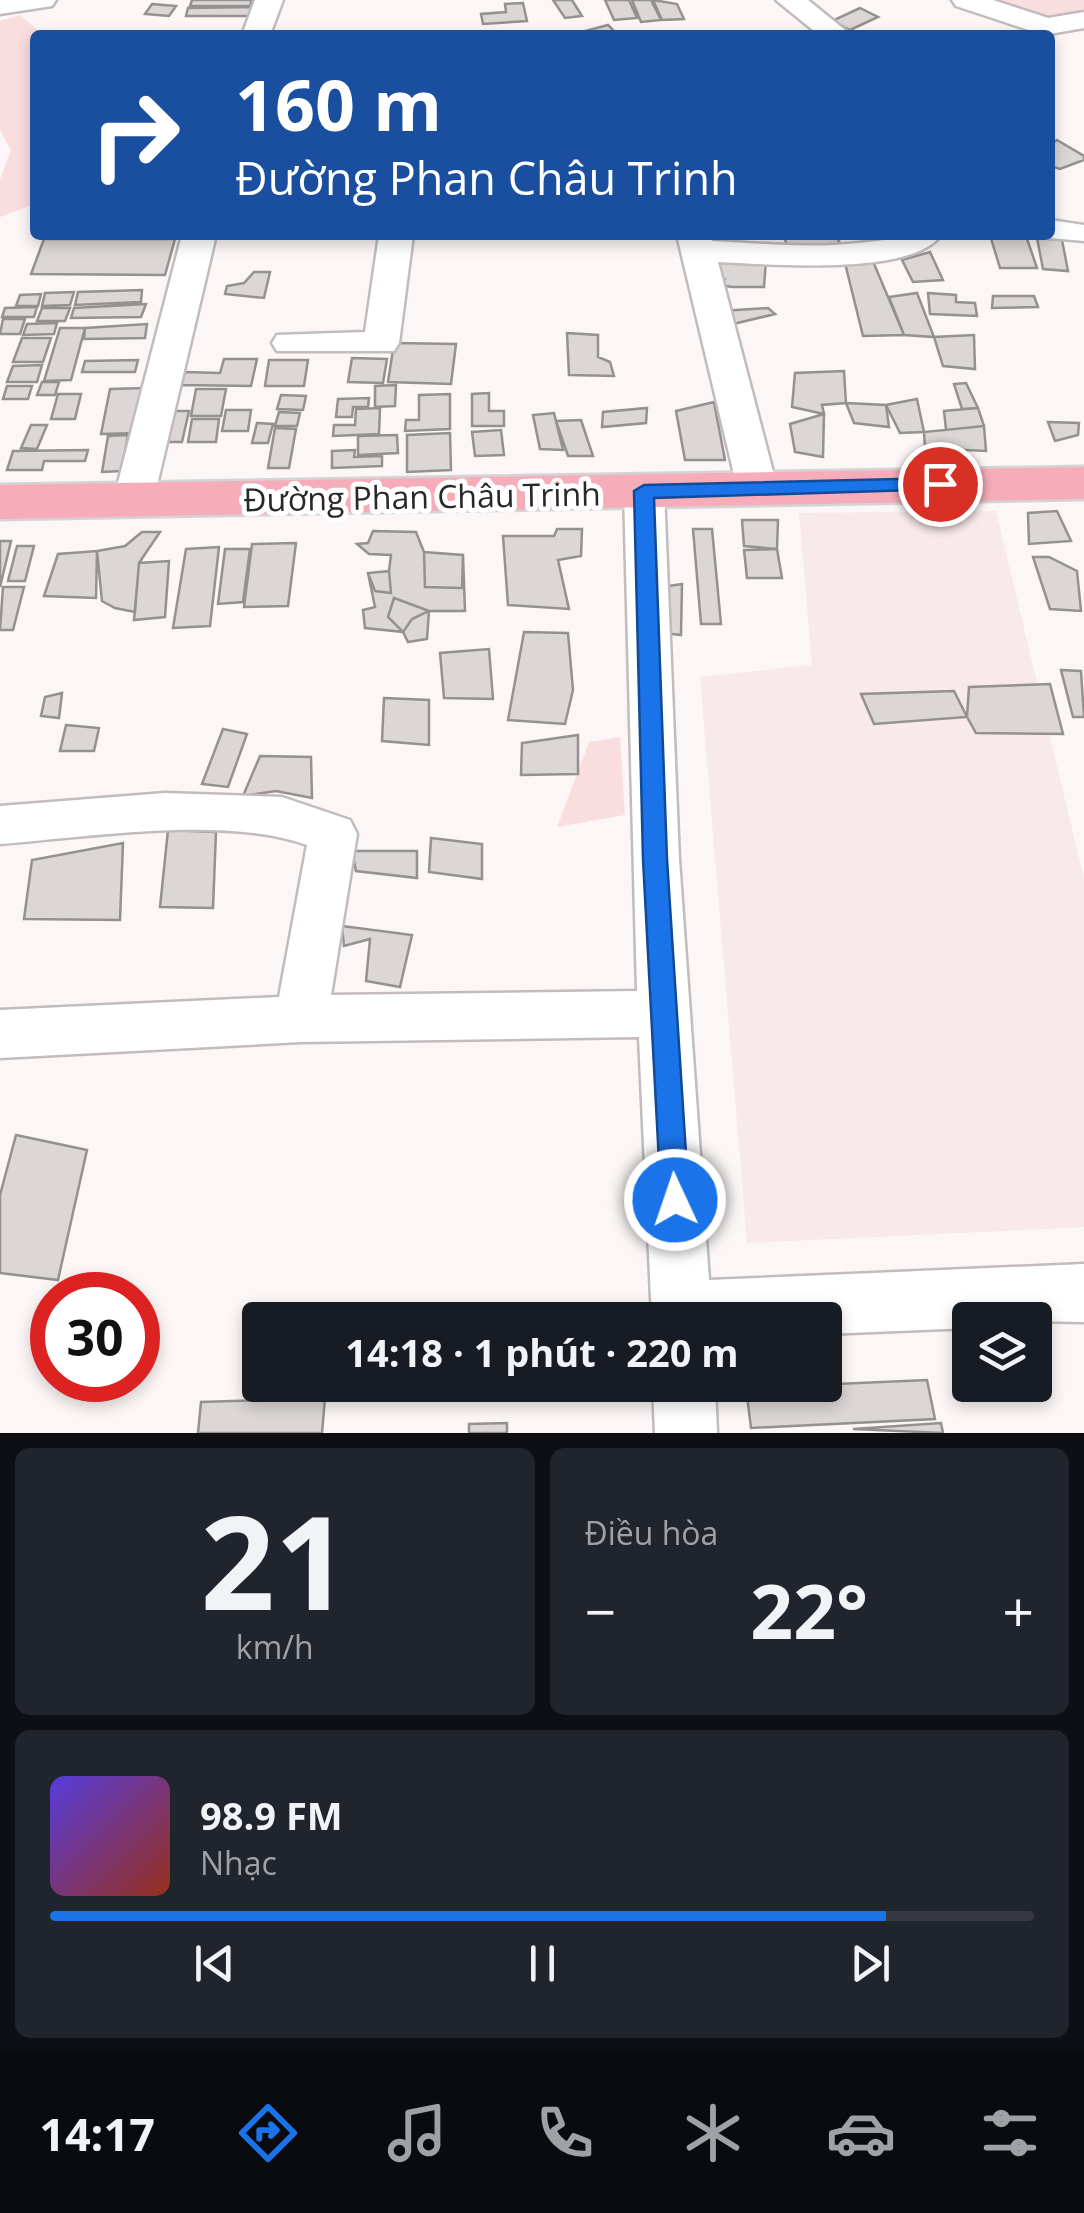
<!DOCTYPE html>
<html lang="vi">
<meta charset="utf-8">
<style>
body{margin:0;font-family:"Open Sans",sans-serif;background:#20242c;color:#f1f3f6;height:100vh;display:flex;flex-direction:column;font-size:38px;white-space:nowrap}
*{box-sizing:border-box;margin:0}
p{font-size:32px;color:#9ea1a6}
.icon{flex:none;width:55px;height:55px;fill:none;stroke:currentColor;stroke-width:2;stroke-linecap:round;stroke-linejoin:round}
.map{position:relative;height:1433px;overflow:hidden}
.sheet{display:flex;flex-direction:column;gap:15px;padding:15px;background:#0d0f14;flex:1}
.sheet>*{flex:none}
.top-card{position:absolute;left:30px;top:30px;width:1025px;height:210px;border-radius:10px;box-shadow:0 5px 15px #0003;background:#1a4fa0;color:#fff;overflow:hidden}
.fabs{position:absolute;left:952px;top:1302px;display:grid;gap:20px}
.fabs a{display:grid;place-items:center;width:100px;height:100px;border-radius:10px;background:#171b24;box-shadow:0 5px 15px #0003;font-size:50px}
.speed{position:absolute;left:30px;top:1272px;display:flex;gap:20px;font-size:50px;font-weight:700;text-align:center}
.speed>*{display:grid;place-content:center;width:130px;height:130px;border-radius:50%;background:#171b24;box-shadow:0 5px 15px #0003;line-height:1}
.speed .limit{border:15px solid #d22;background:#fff;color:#111}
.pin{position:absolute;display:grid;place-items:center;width:85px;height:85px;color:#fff;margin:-42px;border:5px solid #fff;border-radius:50%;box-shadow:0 2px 10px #0007}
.me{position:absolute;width:110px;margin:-55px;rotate:357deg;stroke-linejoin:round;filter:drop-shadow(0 0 8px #0008)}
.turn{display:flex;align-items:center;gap:35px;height:210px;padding:0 40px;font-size:45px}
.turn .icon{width:130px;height:130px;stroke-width:2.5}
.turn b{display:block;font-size:70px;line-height:85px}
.big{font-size:75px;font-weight:700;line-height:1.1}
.sheet .widget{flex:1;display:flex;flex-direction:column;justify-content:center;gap:15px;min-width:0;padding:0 35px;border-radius:15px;background:#20242c}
.sheet .dial{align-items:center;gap:0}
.dial b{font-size:130px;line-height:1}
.song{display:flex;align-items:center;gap:30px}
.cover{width:120px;height:120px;border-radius:15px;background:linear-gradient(135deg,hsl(250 70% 55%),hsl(10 70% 35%))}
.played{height:10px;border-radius:5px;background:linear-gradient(90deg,#1a73e8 85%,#363941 85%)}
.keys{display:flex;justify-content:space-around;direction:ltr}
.heat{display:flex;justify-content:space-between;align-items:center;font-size:55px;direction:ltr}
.sheet .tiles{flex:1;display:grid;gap:15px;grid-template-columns:1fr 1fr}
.widget:last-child{grid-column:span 2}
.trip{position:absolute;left:242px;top:1302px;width:600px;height:100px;border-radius:10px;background:#171b24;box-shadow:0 5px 15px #0003;font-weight:700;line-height:100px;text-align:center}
.tabs{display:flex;height:160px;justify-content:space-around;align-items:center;background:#090b0e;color:#9ea1a6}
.tabs .icon{width:70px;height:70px}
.tabs .on{color:#1a73e8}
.tabs b{font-size:45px;color:#f1f3f6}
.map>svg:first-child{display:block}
.built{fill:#f8e9ea}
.green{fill:#f9dddf}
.building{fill:#dcd6d6;stroke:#969191;stroke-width:2.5}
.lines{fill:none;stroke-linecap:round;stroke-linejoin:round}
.minor-casing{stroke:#c2bcbd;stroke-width:5}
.major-casing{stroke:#d4d4d4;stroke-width:5}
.minor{fill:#fff;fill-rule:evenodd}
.major{fill:#f7adb9;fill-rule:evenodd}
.route{fill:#1a73e8;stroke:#114b97;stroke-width:2.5}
.labels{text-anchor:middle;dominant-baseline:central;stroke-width:10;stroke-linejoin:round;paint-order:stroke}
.street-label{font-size:32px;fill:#292727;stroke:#fff}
</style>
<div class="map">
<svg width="1084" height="1433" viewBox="0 0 1084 1433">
<rect width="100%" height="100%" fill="#fcf6f6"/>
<!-- built -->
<path class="built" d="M996,511L1084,879V1227L747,1243L700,677L812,665L799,513Z"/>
<!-- green -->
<path class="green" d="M961,0H1084V23L1053,35Z
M20,15L43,35H35V204L0,217V180L11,150L0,130V21Z
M620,737L625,815L557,827L589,742Z"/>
<!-- building -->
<path class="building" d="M192,0H252L250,6H190Z
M553,0H572L582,16L565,18Z
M605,0H629L637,18L614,20Z
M632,0H651L661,20L641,22Z
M653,0L677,4L684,19L662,20Z
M523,3L527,21L483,24L481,14L506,12L505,4Z
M152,4L176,6L169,16L145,14Z
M255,7L254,16H186L188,8Z
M860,8L878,17L850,30L832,21Z
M608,25L618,35L578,33Z
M1057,140L1084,156V160L1060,169L1050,166V145Z
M834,235L848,253L790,254L784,237Z
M990,235L1026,236L1037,268H1000Z
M1037,238L1062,240L1068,271L1043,269Z
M44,239H175L165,275L31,274Z
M930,252L943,280L913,282L902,260Z
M872,259L904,335L863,336L845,263Z
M766,260L764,287H732L720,285L724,280L709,282L707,263Z
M254,272H270L264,298L225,294L227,286L244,283Z
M142,290L141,302L75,305L78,292Z
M74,292L70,305L42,306L45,293Z
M917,293L934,337L904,335L889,297Z
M928,293L956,295V302L975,303L977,316L930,314Z
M41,294L38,306H16L20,295Z
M993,296H1034L1038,307L992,308Z
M146,304L141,317L71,318L74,308Z
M37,307L34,317H2L5,308Z
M42,308H70L65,321H37Z
M768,308L775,314L725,326L721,311Z
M3,319H25L20,334H0Z
M57,323L54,334L23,335L27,324Z
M147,324L145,338L84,339L85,328Z
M60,328H85L71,380L44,381Z
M567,333L598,335V357L610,362L614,376L569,375Z
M974,335L975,369L943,366L934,337Z
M22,338H51L43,362H13Z
M394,343L456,344L451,384L388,382Z
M352,358L387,359L383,383L348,382Z
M224,359H257L251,386L181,385L185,372L220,373Z
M138,360L135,372H82L85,361Z
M269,360H308L304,386H265Z
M42,365L37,382H7L13,366Z
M844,371L846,403L822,405L824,414L792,407L795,373Z
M42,382H59L55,395H37Z
M966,383L978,408L962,409L954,384Z
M396,385L395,406L375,407V386Z
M7,386H32L28,399H3Z
M166,387H181L175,411H189L182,442H153Z
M144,388L136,433L101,434L110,389Z
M196,389H226L221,416H191Z
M489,393V411H504V426H472V394Z
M58,394H81L75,419H51Z
M450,394V429L405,431L406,420H419V395Z
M281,395L306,396L303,410L277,409Z
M369,398L368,407H353L352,417H336L338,399Z
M917,399L924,432L900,433L886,405Z
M714,402L725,460H685L676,411Z
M846,403L886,405L889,427L854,423Z
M380,408L379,434L333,436L334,425H355L356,409Z
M647,408L646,423L602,427L603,412Z
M978,408L984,426L946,430L944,411Z
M226,410H251L248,431H222Z
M279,412L300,413L297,426H275Z
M554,413L563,450L540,449L533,415Z
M824,414L823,457L795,452L790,424Z
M192,419H219L216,442H188Z
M581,420L593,456H568L556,421Z
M1048,422L1079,423L1078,435L1055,441Z
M257,423L273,424L268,443H252Z
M31,425H47L37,449L21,448Z
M984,426L986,451L925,448L924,432Z
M275,428L296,429L289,468H268Z
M501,430L504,455L475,456L472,432Z
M450,433L451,470L407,472V435Z
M128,435L122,471L102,472L108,436Z
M397,435L398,453L358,455V436Z
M88,450L85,461H44L42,470H7L13,451Z
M355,450L354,457L382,456V466L332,468V451Z
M1057,511L1071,541L1029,544L1028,513Z
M742,520H778L777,549L744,546Z
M557,529H582L581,556L558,560L569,609L508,605L503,536H554Z
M693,529H712L721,624H701Z
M373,531L416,532L424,552L463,555L465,611H429L427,639L408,642L403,632L365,628L363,610L375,607L368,573L389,571L391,555L369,554L357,544L368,543Z
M142,532H160L139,563L135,612L115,608L102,601L97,551L125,546Z
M0,541H11L0,587Z
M296,543L288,606L244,607L252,544Z
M17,546H34L25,581H8Z
M219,547L210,626L173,628L186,549Z
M225,549H250L243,602L218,604Z
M777,549L782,578H747L744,550Z
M97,551L96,598L44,596L58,554Z
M424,552L463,555L462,588L425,587Z
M1033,557H1049L1077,571L1081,611L1050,609Z
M169,561L165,617L134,620L139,563Z
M389,571L391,593L375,591L368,573Z
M682,584L681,635L663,633L662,587Z
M3,587H24L13,630H0Z
M394,598L429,611L412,619L403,632L388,617Z
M524,632L568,633L573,690L565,724L508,720Z
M489,649L493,699L444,698L440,653Z
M1061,670L1081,671L1084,717H1073Z
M1050,684L1063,734L976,733L967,717L969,687Z
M954,691L967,717L874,724L861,694Z
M62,693L59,718L41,716L45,697Z
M384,698L429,700V745L382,741Z
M66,725L99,728L94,751H60Z
M223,729L247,734L228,787L202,784Z
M578,735V774L521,775L522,743Z
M260,756L311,757L312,798L276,791L243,796Z
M168,830L216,832L213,908L160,907Z
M431,838L482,844V879L429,872Z
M123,843L120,920L24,919L32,860Z
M352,851H417V878L356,871Z
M342,926L412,935L400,987L366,981L370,939L344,946Z
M16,1135L87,1150L58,1280L0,1273V1195Z
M927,1380L935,1419L751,1428L746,1388Z
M325,1398L322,1433H198L201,1402Z
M507,1423V1433H469V1424Z
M941,1423L943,1433L853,1429Z"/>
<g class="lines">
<defs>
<path id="minor" d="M0,0H56L52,6L0,14Z
M255,0H283L270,35H242Z
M776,0H808L851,35H819Z
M952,0H993L1048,18L1084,12V28L1044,35L956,6Z
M1050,220L1084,225V241L1038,237L1050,235Z
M182,235H216L153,502L147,512L133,516L119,512L113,502Z
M379,235H413L399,343L394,351H277L272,343L277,335L365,332Z
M677,235H711L712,241C757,243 802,248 847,244C879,242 908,235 941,235C912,277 765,264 718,262L777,487L771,496L757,500L743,496L737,487Z
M644,478L658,482L664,491L679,859L709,1280L1084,1264V1322L970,1320V1328L825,1334V1320H652L639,1037L301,1042L0,1058V1010L279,997L307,845C224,815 89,837 0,844V806L165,793L282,797L350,820L357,834L331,995L637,991L624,491L630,482Z
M653,1385H715L717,1433H655Z"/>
<path id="major" d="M1084,467V499L0,519V485Z"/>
</defs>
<!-- minor casing -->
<use href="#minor" class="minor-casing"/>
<!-- major casing -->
<use href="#major" class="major-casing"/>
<!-- minor -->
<use href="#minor" class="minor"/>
<!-- major -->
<use href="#major" class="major"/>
</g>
<!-- route -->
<path class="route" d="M940,478L947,480V489L654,498L667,859L689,1200L685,1209L675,1213L665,1209L661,1200L643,859L634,491L644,485Z"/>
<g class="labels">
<!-- street labels -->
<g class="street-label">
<text transform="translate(422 496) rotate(-1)">Đường Phan Châu Trinh</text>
</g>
</g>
</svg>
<div class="fabs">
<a><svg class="icon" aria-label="layers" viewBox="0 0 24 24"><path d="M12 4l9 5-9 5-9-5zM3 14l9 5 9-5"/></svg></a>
</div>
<div class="speed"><div class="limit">30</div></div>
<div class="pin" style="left:940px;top:484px;background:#d93025"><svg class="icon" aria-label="arrive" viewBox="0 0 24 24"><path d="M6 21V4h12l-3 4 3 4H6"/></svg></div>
<svg class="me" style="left:675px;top:1200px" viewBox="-20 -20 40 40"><circle r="17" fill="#1a73e8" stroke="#fff" stroke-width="3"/><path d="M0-11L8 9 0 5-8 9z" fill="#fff"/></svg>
<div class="trip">14:18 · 1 phút · 220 m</div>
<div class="top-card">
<div class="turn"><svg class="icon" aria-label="right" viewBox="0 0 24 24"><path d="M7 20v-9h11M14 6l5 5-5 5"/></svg><div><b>160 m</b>Đường Phan Châu Trinh</div></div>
</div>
</div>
<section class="sheet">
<div class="tiles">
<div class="widget dial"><b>21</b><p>km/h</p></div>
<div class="widget"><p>Điều hòa</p>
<div class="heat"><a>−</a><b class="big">22°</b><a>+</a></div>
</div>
<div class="widget">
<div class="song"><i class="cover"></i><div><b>98.9 FM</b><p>Nhạc</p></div></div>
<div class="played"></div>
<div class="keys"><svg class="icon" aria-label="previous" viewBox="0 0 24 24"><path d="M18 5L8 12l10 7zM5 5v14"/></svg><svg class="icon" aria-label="pause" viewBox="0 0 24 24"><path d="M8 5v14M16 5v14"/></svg><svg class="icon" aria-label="next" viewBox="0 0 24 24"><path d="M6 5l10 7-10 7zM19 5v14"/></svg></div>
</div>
</div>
</section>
<nav class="tabs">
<b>14:17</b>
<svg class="icon on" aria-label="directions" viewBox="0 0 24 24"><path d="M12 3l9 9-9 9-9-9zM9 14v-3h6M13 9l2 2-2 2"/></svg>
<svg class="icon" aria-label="music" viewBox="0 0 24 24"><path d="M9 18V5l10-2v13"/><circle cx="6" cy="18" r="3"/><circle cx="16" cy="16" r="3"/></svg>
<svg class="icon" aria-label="phone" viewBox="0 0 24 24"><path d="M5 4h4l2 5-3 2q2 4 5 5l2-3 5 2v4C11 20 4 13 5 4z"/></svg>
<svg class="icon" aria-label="climate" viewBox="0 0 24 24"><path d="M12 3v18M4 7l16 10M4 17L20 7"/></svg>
<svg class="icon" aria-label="car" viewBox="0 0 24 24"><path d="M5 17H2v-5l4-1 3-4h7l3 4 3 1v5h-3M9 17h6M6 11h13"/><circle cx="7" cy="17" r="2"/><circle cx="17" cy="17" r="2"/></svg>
<svg class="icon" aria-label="filters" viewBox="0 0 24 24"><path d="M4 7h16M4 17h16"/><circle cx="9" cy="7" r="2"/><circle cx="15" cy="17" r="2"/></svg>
</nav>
